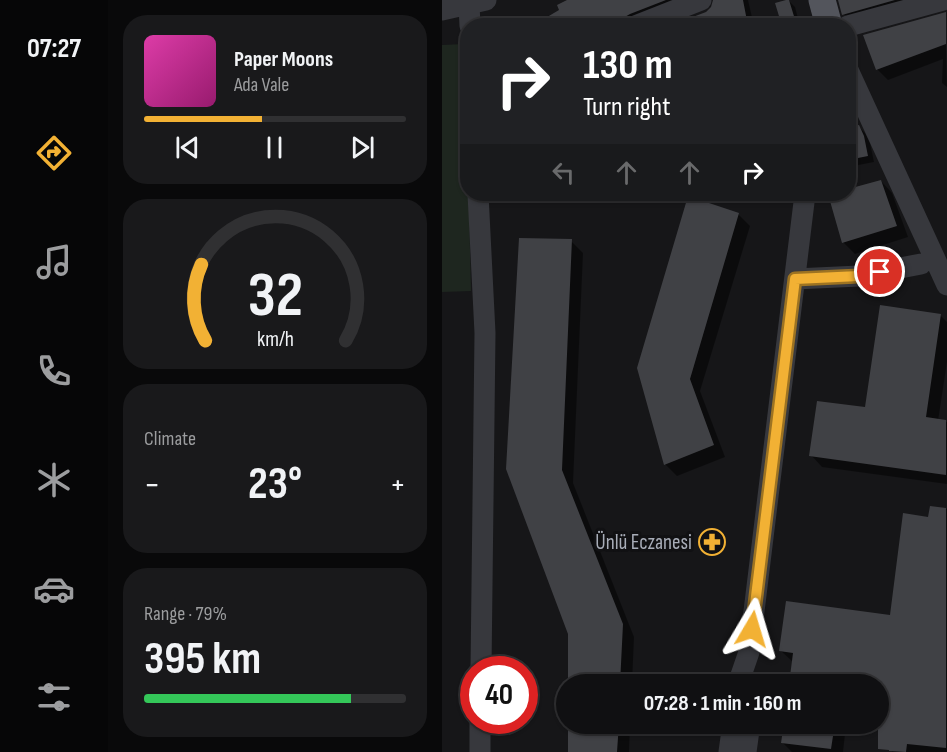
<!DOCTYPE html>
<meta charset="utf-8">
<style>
body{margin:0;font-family:"Sofia Sans Condensed",sans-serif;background:#19191b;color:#f1f3f6;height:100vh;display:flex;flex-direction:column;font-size:22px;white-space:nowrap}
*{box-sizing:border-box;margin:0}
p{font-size:20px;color:#9c9d9f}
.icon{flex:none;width:33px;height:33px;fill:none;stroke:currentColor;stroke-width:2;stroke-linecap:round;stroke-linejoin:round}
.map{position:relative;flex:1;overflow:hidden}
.sheet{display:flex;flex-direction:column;gap:15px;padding:15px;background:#09090a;width:334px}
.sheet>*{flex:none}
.hud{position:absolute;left:18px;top:18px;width:396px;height:183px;border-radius:24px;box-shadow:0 2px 4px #0004,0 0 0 2px #303032;background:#202124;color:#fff;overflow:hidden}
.speed{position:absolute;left:18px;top:656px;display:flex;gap:12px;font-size:30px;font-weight:700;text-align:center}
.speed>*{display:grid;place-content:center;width:78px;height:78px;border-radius:50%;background:#101012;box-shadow:0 2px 4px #0004,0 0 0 2px #303032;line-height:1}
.speed .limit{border:9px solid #d22;background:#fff;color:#111}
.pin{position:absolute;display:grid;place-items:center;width:51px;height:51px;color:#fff;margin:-26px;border:3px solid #fff;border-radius:50%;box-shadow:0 2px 6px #0007}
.me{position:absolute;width:66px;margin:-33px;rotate:7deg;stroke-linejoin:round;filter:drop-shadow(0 0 4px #0008)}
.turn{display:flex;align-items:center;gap:21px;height:126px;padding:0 24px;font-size:27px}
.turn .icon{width:78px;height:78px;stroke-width:2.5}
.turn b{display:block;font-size:42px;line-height:51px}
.lanes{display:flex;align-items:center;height:57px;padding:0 24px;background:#0003;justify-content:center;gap:30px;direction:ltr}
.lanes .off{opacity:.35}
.big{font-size:45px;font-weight:700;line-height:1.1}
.sheet .widget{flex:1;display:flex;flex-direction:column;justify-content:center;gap:9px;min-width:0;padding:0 21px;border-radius:24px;background:#19191b}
.sheet .dial{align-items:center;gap:0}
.dial svg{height:156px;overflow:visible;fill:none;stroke:#303032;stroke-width:7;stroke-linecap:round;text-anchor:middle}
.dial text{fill:#f1f3f6;stroke:none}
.song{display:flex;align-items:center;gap:18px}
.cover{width:72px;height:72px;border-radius:9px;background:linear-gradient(135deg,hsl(320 70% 55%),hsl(320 70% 35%))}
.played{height:6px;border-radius:3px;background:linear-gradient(90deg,#f2b134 45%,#303032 45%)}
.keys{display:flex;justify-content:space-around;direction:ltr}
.heat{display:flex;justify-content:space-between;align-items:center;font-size:33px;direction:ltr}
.charge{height:9px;border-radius:4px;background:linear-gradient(90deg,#34c759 79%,#303032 0)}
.trip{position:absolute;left:114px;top:674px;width:333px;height:60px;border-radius:30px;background:#101012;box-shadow:0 2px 4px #0004,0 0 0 2px #303032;font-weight:700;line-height:60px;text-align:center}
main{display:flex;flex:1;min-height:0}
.menu{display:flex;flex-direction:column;width:108px;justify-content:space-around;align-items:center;background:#060607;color:#9c9d9f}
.menu .icon{width:42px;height:42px}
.menu .current{color:#f2b134}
.menu b{font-size:27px;color:#f1f3f6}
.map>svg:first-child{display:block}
.green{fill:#1e261f}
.shadow{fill:#0007}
.building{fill:#404145}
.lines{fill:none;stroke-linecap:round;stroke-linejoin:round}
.minor{stroke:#37383d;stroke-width:21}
.major{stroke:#53555c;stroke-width:27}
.route-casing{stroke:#9d7322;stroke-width:15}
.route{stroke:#f2b134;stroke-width:10}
.labels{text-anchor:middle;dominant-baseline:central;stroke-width:6;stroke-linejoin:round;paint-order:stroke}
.poi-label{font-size:21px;fill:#a8adb8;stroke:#111113;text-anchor:end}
</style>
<main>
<nav class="menu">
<b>07:27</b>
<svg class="icon current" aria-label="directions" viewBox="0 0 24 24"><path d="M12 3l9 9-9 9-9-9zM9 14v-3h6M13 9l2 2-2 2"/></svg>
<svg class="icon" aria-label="music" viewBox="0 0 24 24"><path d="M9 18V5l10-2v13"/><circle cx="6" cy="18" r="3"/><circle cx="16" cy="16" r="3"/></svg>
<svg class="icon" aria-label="phone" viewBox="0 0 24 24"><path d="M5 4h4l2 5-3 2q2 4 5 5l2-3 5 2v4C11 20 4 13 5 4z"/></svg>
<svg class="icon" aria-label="climate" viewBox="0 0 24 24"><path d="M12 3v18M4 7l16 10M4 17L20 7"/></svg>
<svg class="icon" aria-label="car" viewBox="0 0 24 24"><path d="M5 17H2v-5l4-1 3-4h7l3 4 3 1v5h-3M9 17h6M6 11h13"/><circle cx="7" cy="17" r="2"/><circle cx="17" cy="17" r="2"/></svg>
<svg class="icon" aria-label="filters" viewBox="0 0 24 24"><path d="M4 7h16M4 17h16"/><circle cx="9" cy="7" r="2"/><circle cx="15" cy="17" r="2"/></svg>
</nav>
<section class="sheet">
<div class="widget">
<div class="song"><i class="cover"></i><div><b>Paper Moons</b><p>Ada Vale</p></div></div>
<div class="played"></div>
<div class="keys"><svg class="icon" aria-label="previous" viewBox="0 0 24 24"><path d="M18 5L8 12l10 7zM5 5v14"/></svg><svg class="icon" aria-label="pause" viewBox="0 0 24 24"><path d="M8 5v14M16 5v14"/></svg><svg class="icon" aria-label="next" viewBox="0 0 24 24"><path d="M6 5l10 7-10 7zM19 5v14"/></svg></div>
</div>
<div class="widget dial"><svg viewBox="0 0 100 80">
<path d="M14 69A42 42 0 1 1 86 69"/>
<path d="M14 69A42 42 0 0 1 12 30" stroke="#f2b134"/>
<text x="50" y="56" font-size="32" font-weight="700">32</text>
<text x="50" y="72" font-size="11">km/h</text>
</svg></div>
<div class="widget"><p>Climate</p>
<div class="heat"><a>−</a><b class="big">23°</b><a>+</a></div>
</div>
<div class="widget"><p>Range · 79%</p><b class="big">395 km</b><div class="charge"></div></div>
</section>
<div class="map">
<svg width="505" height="752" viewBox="0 0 505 752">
<rect width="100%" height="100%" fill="#161618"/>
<!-- green -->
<path class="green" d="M23,44L29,291L0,292V45Z"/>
<!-- shadow -->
<path class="shadow" d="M127,0H253L192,26H93L119,10Z
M273,0H306L312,26H233L264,13L271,8Z
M397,0H476L409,21L402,14Z
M347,1L353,7L358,26H341Z
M503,14L505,87L500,83L501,59L446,80L435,69Z
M417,127L423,133L428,143L432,162L406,167V129Z
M439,181L450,193L466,237L413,254L401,242L388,195L406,194Z
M296,214L308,226L258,391L283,457L235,476L223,464Z
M78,240L129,241L141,253L131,483L192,637L190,684H128V633Z
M498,315L505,322V362L496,421L505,422V484L380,467L369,455L424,409Z
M489,507L505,509V752H450L439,730L404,725L401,752H350L341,743L343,723H436V684H348L351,662L339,651L449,617L488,518Z
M127,723H188L187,752H127Z"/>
<!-- building -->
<path class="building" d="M125,0H224L188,14L169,25L90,26L117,10L115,5Z
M271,0H301L306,26H236L235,23L264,12L269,7Z
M344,0H347L355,26H340L333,3Z
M396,0H453L400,15Z
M504,12V44L434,70L421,35Z
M417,125L422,136L426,156L406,160V127Z
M439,180L455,226L400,243L386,194H406V189Z
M246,196L297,213L248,379L272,445L222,465L195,368Z
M77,238L130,239L120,470L181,624L178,684H126V634L64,469Z
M438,305L499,314L484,417L504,420V475L367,456L375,401L423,407Z
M488,506L504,508V748L465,744L464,752L447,751V750L436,749V684H347L351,653L337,651L344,601L448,615L461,513L486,517Z
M126,723H177L175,752H126Z
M342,723H393L389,749L339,743Z"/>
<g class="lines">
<!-- minor -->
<path class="minor" d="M27,4L28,26
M0,10L44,0
M193,26L259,0
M406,26L501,0
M406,70L505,285
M36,194L43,333L39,669
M353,279L417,276L479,264
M296,684L307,652L363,194
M38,752V720
M287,752L291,723
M304,752L308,723"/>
<!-- major -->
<path class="major" d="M380,0L387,26"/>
</g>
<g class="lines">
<defs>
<path id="route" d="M310,629L353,279L417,276L438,272"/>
</defs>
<!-- route casing -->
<use href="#route" class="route-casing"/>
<!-- route -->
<use href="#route" class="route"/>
</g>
<!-- icons -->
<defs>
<symbol id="pharmacy-ring" viewBox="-11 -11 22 22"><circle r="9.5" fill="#111113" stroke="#f2b134" stroke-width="1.5"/><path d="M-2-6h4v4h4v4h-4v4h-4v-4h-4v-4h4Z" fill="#f2b134"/></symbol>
</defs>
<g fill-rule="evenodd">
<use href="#pharmacy-ring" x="255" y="527" width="30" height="30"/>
</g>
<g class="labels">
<!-- poi labels -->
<g class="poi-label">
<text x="250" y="542">Ünlü Eczanesi</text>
</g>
</g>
</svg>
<div class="speed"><div class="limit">40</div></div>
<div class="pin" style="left:438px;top:272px;background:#d93025"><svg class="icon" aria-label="arrive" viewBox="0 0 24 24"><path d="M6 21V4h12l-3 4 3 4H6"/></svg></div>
<svg class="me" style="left:310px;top:629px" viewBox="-20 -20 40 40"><path d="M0-17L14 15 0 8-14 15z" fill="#f2b134" stroke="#fff" stroke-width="4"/></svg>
<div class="trip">07:28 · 1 min · 160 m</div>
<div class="hud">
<div class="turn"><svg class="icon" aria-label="right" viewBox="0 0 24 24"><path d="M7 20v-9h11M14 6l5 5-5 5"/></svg><div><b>130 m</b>Turn right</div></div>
<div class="lanes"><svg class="icon off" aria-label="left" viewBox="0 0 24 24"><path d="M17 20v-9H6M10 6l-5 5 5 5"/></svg><svg class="icon off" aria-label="ahead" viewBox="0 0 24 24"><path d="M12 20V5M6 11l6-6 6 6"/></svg><svg class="icon off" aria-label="ahead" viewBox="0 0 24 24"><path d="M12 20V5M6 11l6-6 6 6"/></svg><svg class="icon" aria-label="right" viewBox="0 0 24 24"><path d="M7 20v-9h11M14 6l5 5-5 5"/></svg></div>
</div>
</div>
</main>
